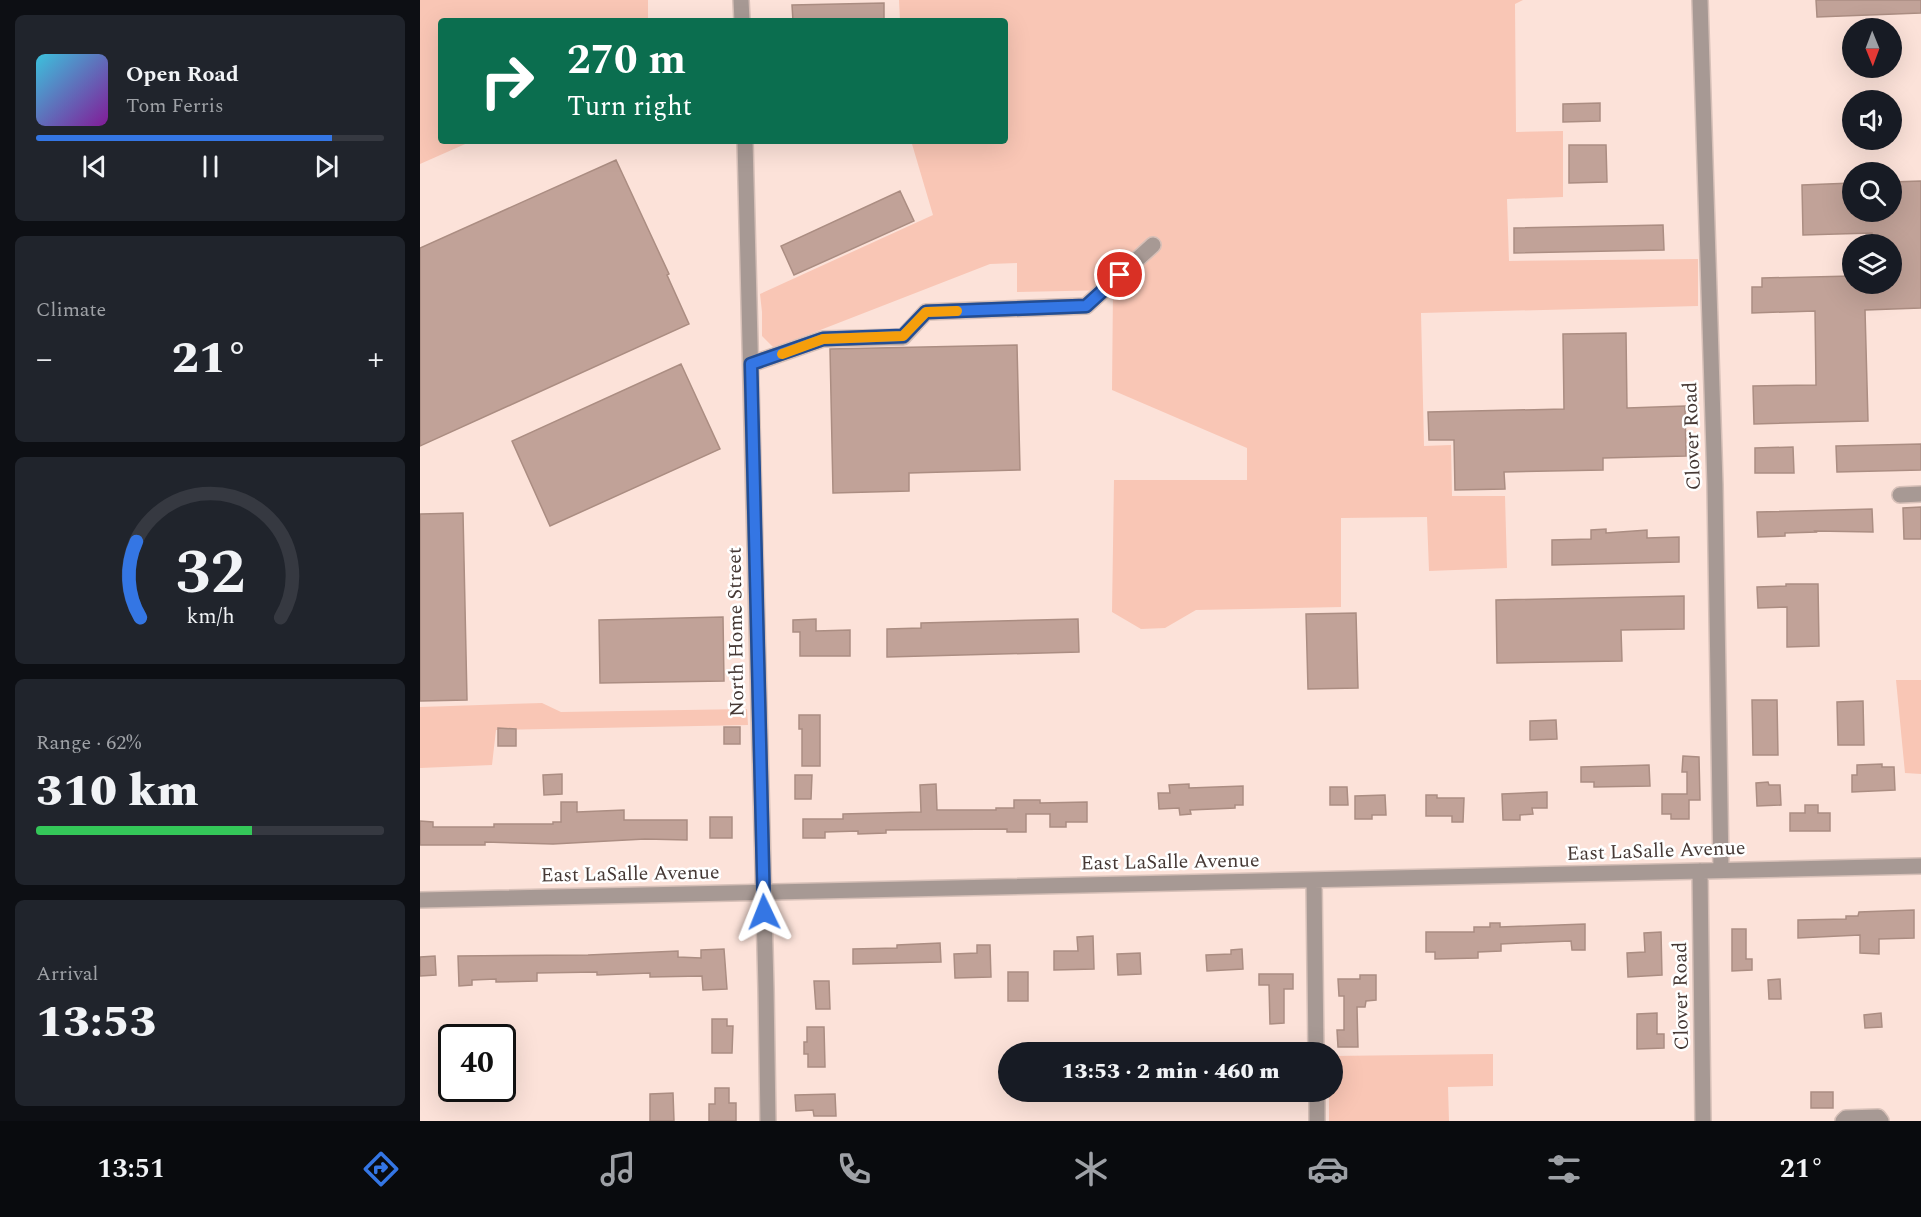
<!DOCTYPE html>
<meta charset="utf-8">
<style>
body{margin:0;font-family:Spectral,serif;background:#20242c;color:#f1f3f6;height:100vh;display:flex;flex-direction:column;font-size:22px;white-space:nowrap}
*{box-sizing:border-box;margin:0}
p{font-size:20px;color:#9ea1a6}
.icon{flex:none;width:33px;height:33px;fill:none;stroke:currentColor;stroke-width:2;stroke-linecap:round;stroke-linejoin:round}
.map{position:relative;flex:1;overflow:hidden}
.panel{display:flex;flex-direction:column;gap:15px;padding:15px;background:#0d0f14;width:420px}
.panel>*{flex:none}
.top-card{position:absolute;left:18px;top:18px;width:570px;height:126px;border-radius:6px;box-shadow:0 6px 24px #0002;background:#0b6e4f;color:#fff;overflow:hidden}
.needle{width:39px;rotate:179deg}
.fabs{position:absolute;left:1422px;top:18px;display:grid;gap:12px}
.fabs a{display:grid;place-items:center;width:60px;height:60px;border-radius:50%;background:#171b24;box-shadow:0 6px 24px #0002;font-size:30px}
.speed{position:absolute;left:18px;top:1024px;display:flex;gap:12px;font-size:30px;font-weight:700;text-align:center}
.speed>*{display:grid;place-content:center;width:78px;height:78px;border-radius:50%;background:#171b24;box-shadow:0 6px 24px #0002;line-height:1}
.speed .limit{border:3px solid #111;border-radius:9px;background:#fff;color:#111}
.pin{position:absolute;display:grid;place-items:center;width:51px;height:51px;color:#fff;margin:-26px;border:3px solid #fff;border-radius:50%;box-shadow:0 2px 6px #0007}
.me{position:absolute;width:66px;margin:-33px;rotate:358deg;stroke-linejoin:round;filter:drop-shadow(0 0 4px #0008)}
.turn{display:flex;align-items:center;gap:21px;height:126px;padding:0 30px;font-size:27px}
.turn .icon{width:78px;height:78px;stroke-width:2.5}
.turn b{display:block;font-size:42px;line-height:51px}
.big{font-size:45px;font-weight:800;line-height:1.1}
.panel .tile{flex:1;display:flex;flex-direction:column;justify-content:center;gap:9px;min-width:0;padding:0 21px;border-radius:9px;background:#20242c}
.panel .dial{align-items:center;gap:0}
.dial svg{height:156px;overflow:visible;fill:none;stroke:#363941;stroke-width:7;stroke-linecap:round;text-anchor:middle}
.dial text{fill:#f1f3f6;stroke:none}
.song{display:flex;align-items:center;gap:18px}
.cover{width:72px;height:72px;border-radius:9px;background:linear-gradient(135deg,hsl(190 70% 55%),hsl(290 70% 35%))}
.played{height:6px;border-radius:3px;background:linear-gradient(90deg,#3476e4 85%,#363941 85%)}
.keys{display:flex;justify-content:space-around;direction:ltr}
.heat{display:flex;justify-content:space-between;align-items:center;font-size:33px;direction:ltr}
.charge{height:9px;border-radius:4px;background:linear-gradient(90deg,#34c759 62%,#363941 0)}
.trip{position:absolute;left:578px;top:1042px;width:345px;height:60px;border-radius:30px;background:#171b24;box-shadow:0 6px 24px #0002;font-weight:800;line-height:60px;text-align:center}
.tab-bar{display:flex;height:96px;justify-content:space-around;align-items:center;background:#090b0e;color:#9ea1a6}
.tab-bar .icon{width:42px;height:42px}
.tab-bar .selected{color:#3476e4}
.tab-bar b{font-size:27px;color:#f1f3f6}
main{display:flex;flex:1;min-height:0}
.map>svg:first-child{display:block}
.green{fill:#f9c6b5}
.building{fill:#c1a298;stroke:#ab8d82;stroke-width:1.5}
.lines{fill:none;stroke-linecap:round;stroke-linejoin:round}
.minor-casing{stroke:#d7c0b8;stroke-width:18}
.minor{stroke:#a79994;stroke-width:15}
.route-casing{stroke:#224d94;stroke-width:15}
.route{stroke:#3476e4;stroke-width:10}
.slow{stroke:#f59e0b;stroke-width:10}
.labels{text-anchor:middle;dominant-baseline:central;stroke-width:5;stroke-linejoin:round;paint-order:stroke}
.street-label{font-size:20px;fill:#453834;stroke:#fff}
</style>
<main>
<section class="panel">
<div class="tile">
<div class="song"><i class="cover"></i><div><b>Open Road</b><p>Tom Ferris</p></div></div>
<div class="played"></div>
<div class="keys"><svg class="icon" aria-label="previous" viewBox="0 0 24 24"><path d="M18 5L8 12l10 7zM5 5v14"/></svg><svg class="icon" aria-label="pause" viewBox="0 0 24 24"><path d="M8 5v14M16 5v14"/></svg><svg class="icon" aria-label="next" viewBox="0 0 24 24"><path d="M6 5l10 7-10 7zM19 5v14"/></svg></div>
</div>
<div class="tile"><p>Climate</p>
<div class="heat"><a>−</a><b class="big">21°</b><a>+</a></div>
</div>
<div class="tile dial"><svg viewBox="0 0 100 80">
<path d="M14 69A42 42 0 1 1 86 69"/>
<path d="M14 69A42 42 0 0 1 12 30" stroke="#3476e4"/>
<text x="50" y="56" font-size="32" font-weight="700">32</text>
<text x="50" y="72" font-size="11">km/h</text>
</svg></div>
<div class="tile"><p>Range · 62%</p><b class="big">310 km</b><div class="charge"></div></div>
<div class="tile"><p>Arrival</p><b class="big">13:53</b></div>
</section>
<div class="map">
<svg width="1501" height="1121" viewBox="0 0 1501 1121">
<rect width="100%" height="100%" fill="#fce2d9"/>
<!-- green -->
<path class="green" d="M0,0H228V21H21V141H52L0,164Z
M479,0H1103L1095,4L1096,132L1143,131V197L1087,199L1089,261L1278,259V306L1001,313L1004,446L1031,445L1032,496H1085L1087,568L1009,571L1007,517L921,518V607L776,610L745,628L721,629L692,612L694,480H827V448L692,390L693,290L597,292V263L570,264L354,348L342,336V312L340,294L513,215L492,144L495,141H585V21H480Z
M1476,680H1501V774L1485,773Z
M122,703L141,712L327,709L328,725L76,730L72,765L0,768V707Z
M1073,1054V1086L1028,1087L1029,1121H909V1092H912V1056Z"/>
<!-- building -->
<path class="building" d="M1396,0H1501V13L1397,17Z
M464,3V21H373L372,5Z
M1180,103V121L1143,122V104Z
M1149,145H1186L1187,182L1149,183Z
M196,160L249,274L247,275L269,324L0,446V248Z
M1501,181V308L1445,310L1448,421L1334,424L1333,386L1396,385L1395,311L1332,313V287H1342V278L1432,276V284H1472V244H1452V233L1383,235L1382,185L1432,183V212H1472V182Z
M480,191L494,221L374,275L361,246Z
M1243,225L1244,250L1094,253V228Z
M1206,333L1207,408L1265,406L1266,456L1183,458V470L1084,472L1085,489L1035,490L1034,440H1009L1008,412L1144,409L1143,334Z
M597,345L600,470L489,473V491L413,493L410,349Z
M261,364L300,449L130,526L92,441Z
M1501,444V470L1417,472L1416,446Z
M1373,447L1374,473H1335V448Z
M1501,507V539H1484L1483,508Z
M1452,509L1453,532L1395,531L1396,532L1365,533V536L1338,537L1337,512Z
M43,513L47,700L0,701V514Z
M1186,529V533L1227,530V538L1259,537V562L1132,565V540L1171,539V530Z
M1366,584H1398L1399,646L1367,647V607L1338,608L1337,587L1366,586Z
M1264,596V629L1201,630L1202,661L1077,663L1076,600Z
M936,613L938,688L888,689L886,614Z
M303,617L304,681L180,683L179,620Z
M396,619V631L430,630V656H380V632H373V620Z
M658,619L659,652L467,657V629L501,628V623Z
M1332,700H1357L1358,755H1333Z
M1443,701L1444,745H1418L1417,702Z
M379,715H400V766H382V729H379Z
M1136,720L1137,739L1110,740V721Z
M304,727H320V744H304Z
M78,728L96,729V746H78Z
M1263,756L1279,757L1280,800H1269V819H1251V814H1242V794H1267V772H1262Z
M1462,764V767H1474L1475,790L1432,792V775H1437V765Z
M1229,765L1230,786L1174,787V782H1161V767Z
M142,774V794L124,795L123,775Z
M375,775H392L391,799H375Z
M1348,782L1349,785H1360L1361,805L1337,806L1336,783Z
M516,784L517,810H576V808H594V800H620V803L667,802V822H646V827H630V814H606V832H587V829L466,830V833L438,834V831L405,832V838H383V819H423V814L501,812L500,785Z
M769,784V788L823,786V805H815V808L770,810L771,814L760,815L759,808L739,809L738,793H750L749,785Z
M910,787H927L928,805H910Z
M1127,792V808H1112L1113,814L1100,815V820H1083L1082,794Z
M965,795L966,815H952V819H935V796Z
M1006,795H1017V798H1044L1043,822H1032V816H1006Z
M141,802H157V812L204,810V820H267V840L225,839L133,844L65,842V845H0V821L13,822V827H74V824H133V822H141Z
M1385,805H1398V813H1410V831H1370V813H1385Z
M290,817H312V838H290Z
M1494,910V938L1459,939V954L1440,953V935L1378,938V920L1426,919V916H1438L1439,912Z
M1070,923H1080V927L1165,924V950H1152L1151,941L1125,942L1081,944V951L1058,952V958L1015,959V952H1006V932H1054V927H1070Z
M1312,929H1326V959H1332V970L1312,971Z
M1241,932L1242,975L1208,977L1207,953L1225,952L1224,933Z
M673,936L674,969L634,970V951H658L657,937Z
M520,943L521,962L433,964V949L477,948V945Z
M557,945H570L571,977L535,978L534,954L557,953Z
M304,949L307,989L283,990L282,976L230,977V973L177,975V972L117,973V981L76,982V979L52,980V985L39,986L38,956L168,955L258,951V957L281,958V950Z
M822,949L823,969L787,971L786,955L811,954V950Z
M720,953L721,974L698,975L697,954Z
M15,956L16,975L0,976V957Z
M588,972H608V1001H588Z
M839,974H873V989H864V1023L850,1024L849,985H839Z
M940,975H956V1000L946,1001L945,1007H937L938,1047H918L917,1030H924V996H919L918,979H940Z
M1360,979L1361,999H1349L1348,980Z
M394,981H409L410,1009H396Z
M1237,1013V1034H1244V1048L1217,1049V1014Z
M1461,1013L1462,1027L1445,1028L1444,1015Z
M292,1019H307V1026H313L312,1053H292Z
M387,1027H404L405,1067H388V1054H384V1042H387Z
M295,1088H309V1103H316V1121H289V1104H295Z
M1391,1092H1413V1108H1391Z
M253,1093L254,1121H230V1094Z
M415,1094L416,1116H394L393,1110L376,1111L375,1095Z"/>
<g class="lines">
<defs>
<path id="minor" d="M321,0L322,21
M1280,0L1295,485L1301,870
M325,141L346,989L348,1121
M331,364L403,339L483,337L506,312L666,306L733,245
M1480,495L1501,494
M1280,871L1283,1121
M894,880L896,1053
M0,900L1501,866
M897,1092V1121
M1423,1121L1426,1118L1458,1117L1461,1121"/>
</defs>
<!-- minor casing -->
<use href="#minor" class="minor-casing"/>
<!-- minor -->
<use href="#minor" class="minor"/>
</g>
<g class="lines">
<defs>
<path id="route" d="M344,912L331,364L403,339L483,336L506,312L666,306L700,275"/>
</defs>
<!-- route casing -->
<use href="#route" class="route-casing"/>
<!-- route -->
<use href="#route" class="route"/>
<!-- slow -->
<path class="slow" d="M362,354L403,339L483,336L506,312L537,311"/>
</g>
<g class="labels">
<!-- street labels -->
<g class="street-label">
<text transform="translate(1272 436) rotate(-92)">Clover Road</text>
<text transform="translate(316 632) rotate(-91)">North Home Street</text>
<text transform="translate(1236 851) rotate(-2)">East LaSalle Avenue</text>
<text transform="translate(750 862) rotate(-1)">East LaSalle Avenue</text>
<text transform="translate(210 874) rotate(-1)">East LaSalle Avenue</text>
<text transform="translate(1261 996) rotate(-91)">Clover Road</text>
</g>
</g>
</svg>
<div class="fabs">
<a><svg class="needle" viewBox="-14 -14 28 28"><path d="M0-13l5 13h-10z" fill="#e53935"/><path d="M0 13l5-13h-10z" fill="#9ea1a6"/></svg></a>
<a><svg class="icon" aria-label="sound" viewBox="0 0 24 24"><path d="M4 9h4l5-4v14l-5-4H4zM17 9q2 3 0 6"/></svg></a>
<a><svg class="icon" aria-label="search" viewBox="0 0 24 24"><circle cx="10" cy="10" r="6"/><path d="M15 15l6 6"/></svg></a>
<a><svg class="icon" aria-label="layers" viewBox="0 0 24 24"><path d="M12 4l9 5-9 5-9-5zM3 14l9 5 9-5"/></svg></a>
</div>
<div class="speed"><div class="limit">40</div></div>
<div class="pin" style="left:700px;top:275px;background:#d93025"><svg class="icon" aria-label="arrive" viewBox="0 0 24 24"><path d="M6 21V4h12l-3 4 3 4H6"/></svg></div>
<svg class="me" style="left:344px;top:912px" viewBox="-20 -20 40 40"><path d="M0-17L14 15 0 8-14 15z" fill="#3476e4" stroke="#fff" stroke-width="4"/></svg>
<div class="trip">13:53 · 2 min · 460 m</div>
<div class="top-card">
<div class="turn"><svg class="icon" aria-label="right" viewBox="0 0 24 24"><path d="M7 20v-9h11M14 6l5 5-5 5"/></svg><div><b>270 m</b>Turn right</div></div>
</div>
</div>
</main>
<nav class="tab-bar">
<b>13:51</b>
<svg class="icon selected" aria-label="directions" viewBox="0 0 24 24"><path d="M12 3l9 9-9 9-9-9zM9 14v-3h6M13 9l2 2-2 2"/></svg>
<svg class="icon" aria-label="music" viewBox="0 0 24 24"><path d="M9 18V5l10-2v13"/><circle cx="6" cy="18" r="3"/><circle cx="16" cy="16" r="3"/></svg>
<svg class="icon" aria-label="phone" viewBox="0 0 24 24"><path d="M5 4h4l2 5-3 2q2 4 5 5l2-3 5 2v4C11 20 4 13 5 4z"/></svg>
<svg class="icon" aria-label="climate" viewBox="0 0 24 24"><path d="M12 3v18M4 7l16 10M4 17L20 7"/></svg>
<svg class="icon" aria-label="car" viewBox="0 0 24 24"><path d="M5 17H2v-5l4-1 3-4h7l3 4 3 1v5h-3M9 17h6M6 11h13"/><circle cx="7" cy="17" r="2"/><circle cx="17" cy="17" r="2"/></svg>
<svg class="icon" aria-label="filters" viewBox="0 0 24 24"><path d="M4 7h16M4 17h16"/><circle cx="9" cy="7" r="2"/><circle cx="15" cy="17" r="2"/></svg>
<b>21°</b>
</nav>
